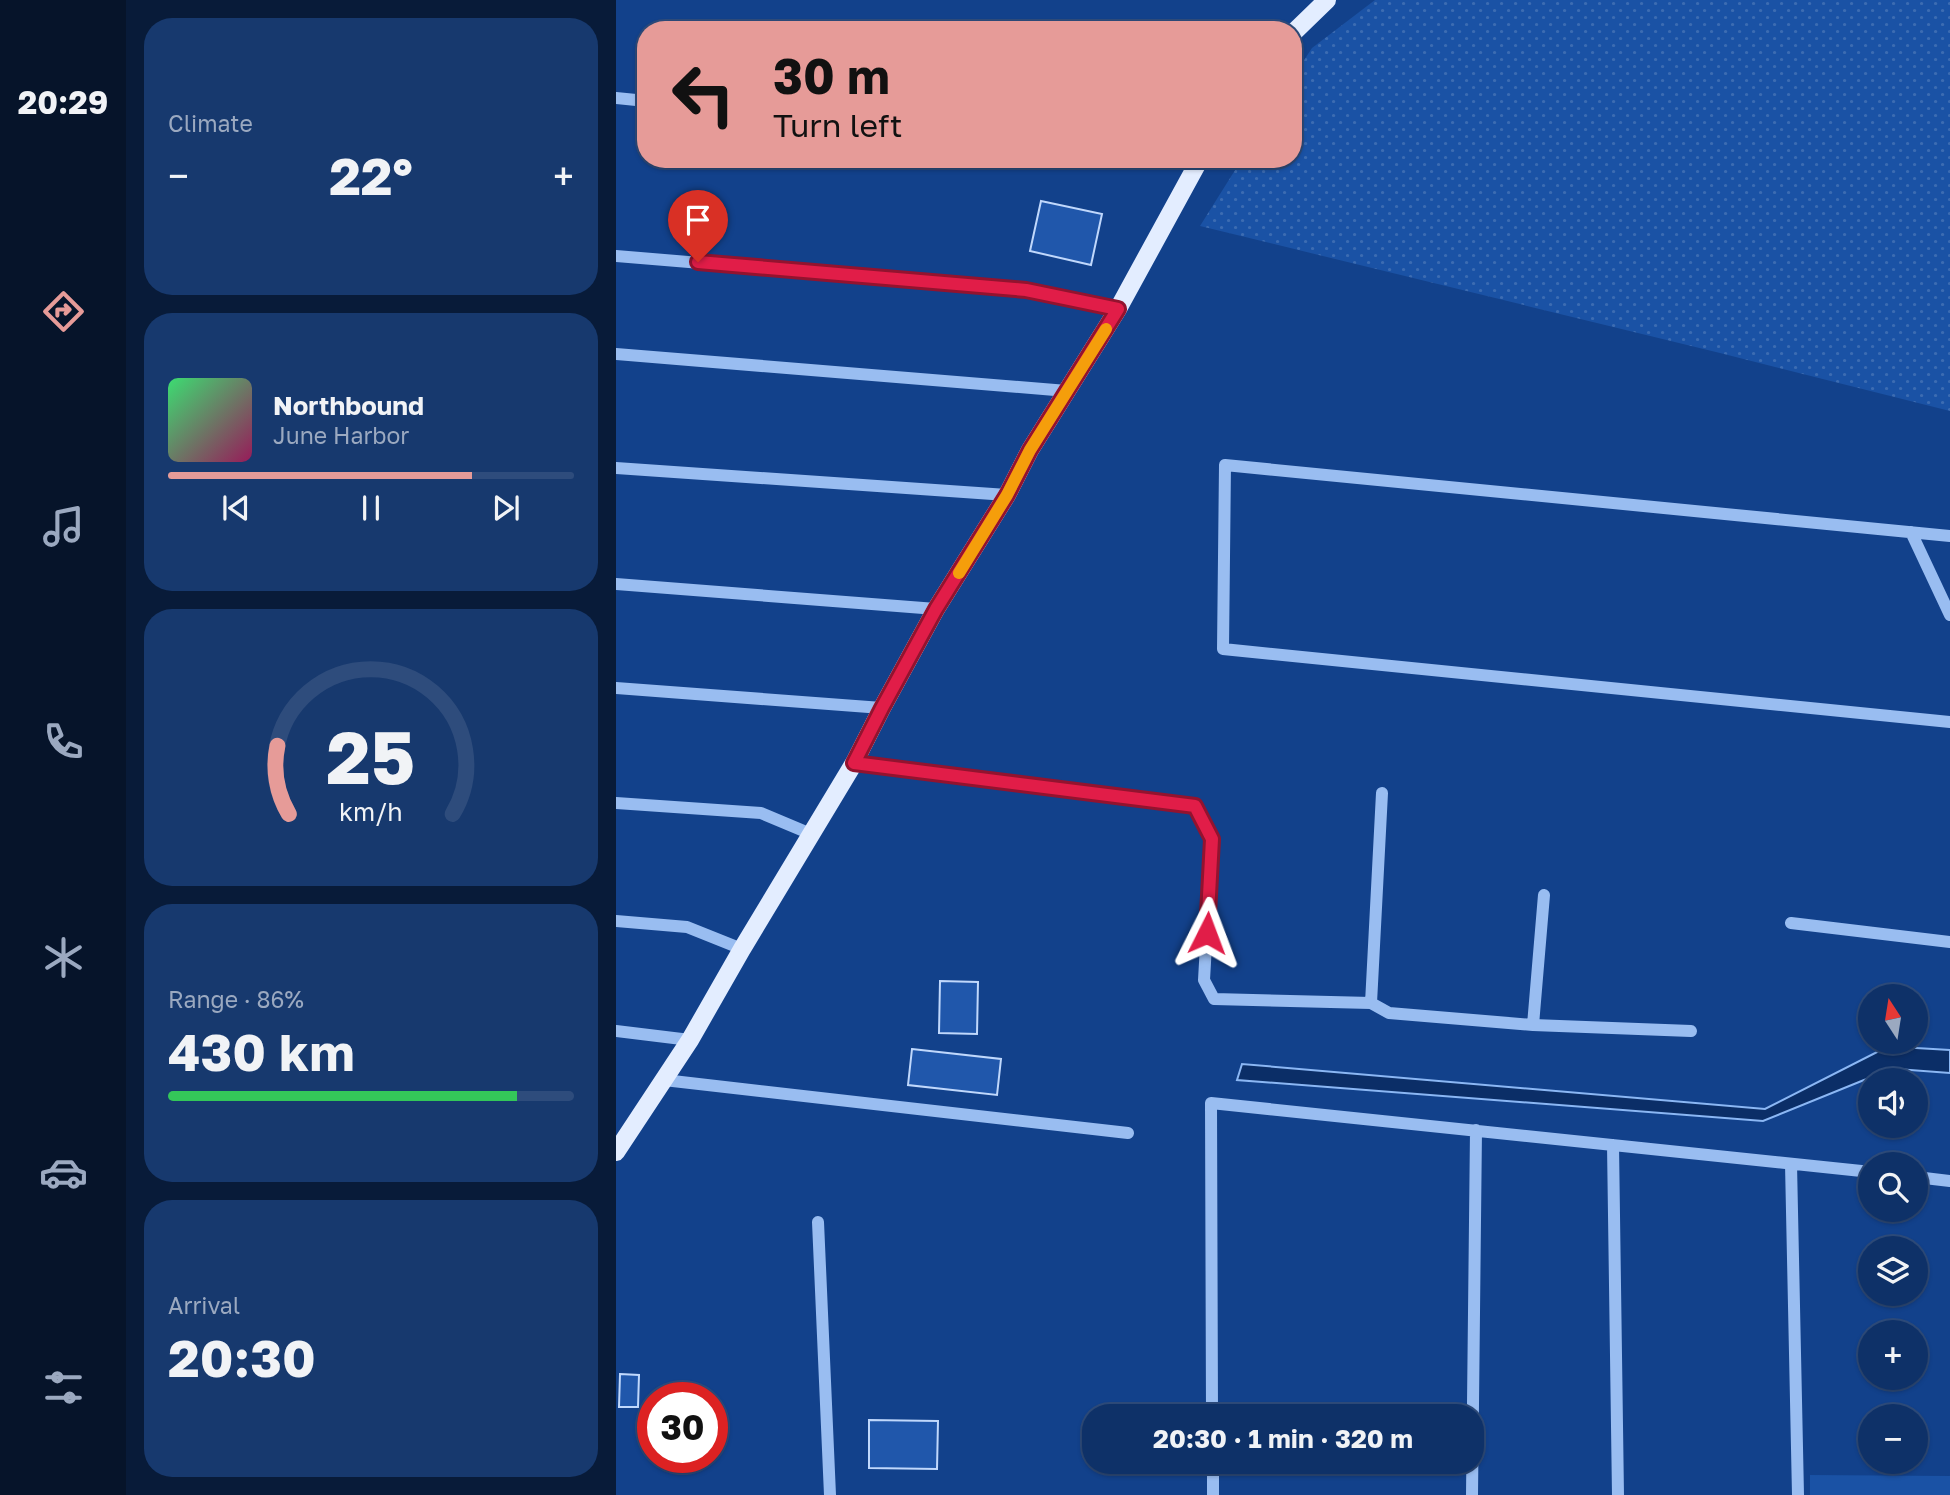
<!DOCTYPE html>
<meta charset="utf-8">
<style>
body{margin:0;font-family:"Golos Text",sans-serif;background:#17396e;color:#f1f3f6;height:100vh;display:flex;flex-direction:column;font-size:26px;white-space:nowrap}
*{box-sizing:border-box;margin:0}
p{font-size:23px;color:#9ba9c0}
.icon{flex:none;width:38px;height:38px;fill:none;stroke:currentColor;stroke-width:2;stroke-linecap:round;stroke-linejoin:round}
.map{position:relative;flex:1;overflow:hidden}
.side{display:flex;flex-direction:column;gap:18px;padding:18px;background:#081b39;width:490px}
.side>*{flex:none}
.hud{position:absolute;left:21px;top:21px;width:665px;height:147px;border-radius:28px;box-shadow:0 2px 5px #0004,0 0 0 2px #2e4c7c;background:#e69b98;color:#111;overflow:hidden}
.needle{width:46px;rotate:348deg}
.buttons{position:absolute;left:1242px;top:984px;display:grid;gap:14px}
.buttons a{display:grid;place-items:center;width:70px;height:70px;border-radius:50%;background:#0e3168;box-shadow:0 2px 5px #0004,0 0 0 2px #2e4c7c;font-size:35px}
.speed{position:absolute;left:21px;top:1382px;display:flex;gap:14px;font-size:35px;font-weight:700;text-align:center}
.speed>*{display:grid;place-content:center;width:91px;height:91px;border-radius:50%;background:#0e3168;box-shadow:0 2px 5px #0004,0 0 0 2px #2e4c7c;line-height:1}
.speed .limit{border:10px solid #d22;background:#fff;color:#111}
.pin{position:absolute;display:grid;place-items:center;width:60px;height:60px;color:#fff;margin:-72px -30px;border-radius:50% 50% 50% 0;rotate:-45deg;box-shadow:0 0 7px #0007}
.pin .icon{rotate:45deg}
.me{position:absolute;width:77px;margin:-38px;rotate:3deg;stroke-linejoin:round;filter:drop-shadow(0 0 5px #0008)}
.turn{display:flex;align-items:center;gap:24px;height:147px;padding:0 21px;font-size:32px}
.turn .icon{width:91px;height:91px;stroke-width:2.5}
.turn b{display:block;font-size:49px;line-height:60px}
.big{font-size:52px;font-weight:700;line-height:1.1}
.side .tile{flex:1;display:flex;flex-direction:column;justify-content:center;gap:10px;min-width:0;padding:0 24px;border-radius:28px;background:#17396e}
.side .dial{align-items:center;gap:0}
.dial svg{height:182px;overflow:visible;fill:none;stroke:#2e4c7c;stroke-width:7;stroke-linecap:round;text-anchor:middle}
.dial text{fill:#f1f3f6;stroke:none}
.song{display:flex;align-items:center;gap:21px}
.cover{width:84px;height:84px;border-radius:10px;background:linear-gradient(135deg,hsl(140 70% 55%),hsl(330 70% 35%))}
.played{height:7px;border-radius:4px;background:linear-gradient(90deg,#e69b98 75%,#2e4c7c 75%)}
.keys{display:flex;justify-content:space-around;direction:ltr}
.heat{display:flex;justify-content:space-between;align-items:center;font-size:38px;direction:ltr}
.charge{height:10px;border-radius:5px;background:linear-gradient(90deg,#34c759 86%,#2e4c7c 0)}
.trip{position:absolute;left:466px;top:1404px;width:402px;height:70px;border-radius:28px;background:#0e3168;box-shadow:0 2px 5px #0004,0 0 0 2px #2e4c7c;font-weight:700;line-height:70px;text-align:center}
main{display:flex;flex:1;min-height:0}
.tab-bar{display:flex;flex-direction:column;width:126px;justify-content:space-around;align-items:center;background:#06142a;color:#9ba9c0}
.tab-bar .icon{width:49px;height:49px}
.tab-bar .on{color:#e69b98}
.tab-bar b{font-size:32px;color:#f1f3f6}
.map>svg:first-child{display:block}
.grass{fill:url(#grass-dots)}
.pitch{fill:#1a52a5}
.water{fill:#0b2e67;stroke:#8bb7f4;stroke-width:2}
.building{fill:#2057ab;stroke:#c0d8fc;stroke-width:2}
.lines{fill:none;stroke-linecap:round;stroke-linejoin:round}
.minor{stroke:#99bdf1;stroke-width:12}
.major{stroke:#e3edff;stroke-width:18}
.route-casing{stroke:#92132f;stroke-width:18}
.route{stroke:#e11d48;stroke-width:12}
.slow{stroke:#f59e0b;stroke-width:12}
</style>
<main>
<nav class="tab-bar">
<b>20:29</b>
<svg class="icon on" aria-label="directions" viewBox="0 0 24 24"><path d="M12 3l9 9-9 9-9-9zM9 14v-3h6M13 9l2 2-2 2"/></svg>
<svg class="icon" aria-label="music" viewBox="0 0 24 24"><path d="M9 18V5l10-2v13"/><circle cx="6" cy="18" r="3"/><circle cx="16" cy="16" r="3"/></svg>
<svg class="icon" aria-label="phone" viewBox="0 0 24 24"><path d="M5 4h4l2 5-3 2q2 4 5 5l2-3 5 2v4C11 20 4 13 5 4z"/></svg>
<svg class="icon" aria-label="climate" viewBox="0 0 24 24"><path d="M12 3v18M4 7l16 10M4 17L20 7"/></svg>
<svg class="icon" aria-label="car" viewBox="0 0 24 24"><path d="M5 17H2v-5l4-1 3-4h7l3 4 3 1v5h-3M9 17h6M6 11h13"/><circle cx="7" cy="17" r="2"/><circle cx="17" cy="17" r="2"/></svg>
<svg class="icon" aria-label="filters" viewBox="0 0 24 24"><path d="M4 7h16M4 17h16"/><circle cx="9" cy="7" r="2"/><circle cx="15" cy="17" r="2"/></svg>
</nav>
<section class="side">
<div class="tile"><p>Climate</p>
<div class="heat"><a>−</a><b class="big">22°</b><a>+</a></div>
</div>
<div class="tile">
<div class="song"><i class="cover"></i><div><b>Northbound</b><p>June Harbor</p></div></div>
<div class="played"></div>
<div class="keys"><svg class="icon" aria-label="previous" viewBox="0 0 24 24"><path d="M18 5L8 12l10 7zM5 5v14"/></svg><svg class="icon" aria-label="pause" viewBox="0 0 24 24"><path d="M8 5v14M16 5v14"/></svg><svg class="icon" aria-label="next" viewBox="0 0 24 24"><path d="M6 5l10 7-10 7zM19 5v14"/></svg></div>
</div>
<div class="tile dial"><svg viewBox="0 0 100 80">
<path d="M14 69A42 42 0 1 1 86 69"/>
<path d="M14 69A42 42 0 0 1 9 39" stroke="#e69b98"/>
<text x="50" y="56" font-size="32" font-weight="700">25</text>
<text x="50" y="72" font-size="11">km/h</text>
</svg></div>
<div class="tile"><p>Range · 86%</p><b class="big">430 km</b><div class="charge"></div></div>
<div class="tile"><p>Arrival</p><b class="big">20:30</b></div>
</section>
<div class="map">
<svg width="1334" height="1495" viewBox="0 0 1334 1495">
<defs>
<pattern id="grass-dots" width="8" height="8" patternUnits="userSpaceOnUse" patternTransform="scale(1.75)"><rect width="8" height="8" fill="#1a52a5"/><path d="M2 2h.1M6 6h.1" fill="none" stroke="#3c6cb2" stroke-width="1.8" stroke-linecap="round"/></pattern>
</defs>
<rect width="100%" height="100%" fill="#12418b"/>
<!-- grass -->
<path class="grass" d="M759,0H1334V411L1104,353L584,226L626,159H677V77L696,48Z"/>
<!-- pitch -->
<path class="pitch" d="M1194,1475L1334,1476V1495H1194Z"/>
<!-- water -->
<path class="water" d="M1283,1047L1334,1050V1073L1281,1069L1248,1080L1147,1121L621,1080L626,1064L1149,1109L1265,1050Z"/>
<!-- building -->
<path class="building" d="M425,201L486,214L475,265L414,251Z
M324,981L362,982L361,1034L323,1033Z
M296,1049L385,1059L381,1095L292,1085Z
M4,1374L23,1375L22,1407H3Z
M253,1420L322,1421L321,1469L253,1468Z"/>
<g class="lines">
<!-- minor -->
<path class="minor" d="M0,98L30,101
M0,256L410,290L502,309
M0,354L451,391
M0,468L391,495
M1295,532L1334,615
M1334,536L609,465L607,649L1334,722
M0,584L320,609
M0,688L266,708
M238,763L579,806L596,839L588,980L598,999L755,1003L773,1013L917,1025L1075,1031
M0,803L145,813L195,834
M0,921L71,927L126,949
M1175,923L1334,942
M755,1003L766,793
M917,1025L928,895
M0,1031L74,1040
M48,1080L512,1133
M997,1145L1002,1495
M1175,1164L1182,1495
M1300,1177L1334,1181
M202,1222L214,1495
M596,1416L595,1103L1255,1172
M597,1461V1495
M856,1495L860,1130"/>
<!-- major -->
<path class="major" d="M677,33L711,0
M0,1152L74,1040L126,949L238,763L266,708L320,609L391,495L414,450L502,309L584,159"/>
</g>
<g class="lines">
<defs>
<path id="route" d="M82,262L410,290L502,309L414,450L391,495L320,609L266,708L238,763L579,806L596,839L591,933"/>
</defs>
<!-- route casing -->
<use href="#route" class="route-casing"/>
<!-- route -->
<use href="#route" class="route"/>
<!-- slow -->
<path class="slow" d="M343,573L391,495L414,450L490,329"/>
</g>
</svg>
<div class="buttons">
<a><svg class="needle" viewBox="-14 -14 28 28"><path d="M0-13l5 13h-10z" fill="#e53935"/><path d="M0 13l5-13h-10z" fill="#9ba9c0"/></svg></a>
<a><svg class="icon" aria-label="sound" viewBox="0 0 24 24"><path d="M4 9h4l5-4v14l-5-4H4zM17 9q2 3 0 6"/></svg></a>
<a><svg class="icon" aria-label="search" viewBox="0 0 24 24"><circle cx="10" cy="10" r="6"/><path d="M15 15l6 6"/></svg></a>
<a><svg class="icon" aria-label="layers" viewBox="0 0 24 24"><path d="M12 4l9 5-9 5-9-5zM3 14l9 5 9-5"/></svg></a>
<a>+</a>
<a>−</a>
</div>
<div class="speed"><div class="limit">30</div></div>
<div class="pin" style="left:82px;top:262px;background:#d93025"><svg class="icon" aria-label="arrive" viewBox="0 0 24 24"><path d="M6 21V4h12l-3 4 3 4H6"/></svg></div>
<svg class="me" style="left:591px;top:933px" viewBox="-20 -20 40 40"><path d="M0-17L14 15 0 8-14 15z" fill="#e11d48" stroke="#fff" stroke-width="4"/></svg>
<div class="trip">20:30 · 1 min · 320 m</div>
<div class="hud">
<div class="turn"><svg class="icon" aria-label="left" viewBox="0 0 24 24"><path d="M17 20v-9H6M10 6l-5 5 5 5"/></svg><div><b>30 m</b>Turn left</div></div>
</div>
</div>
</main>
